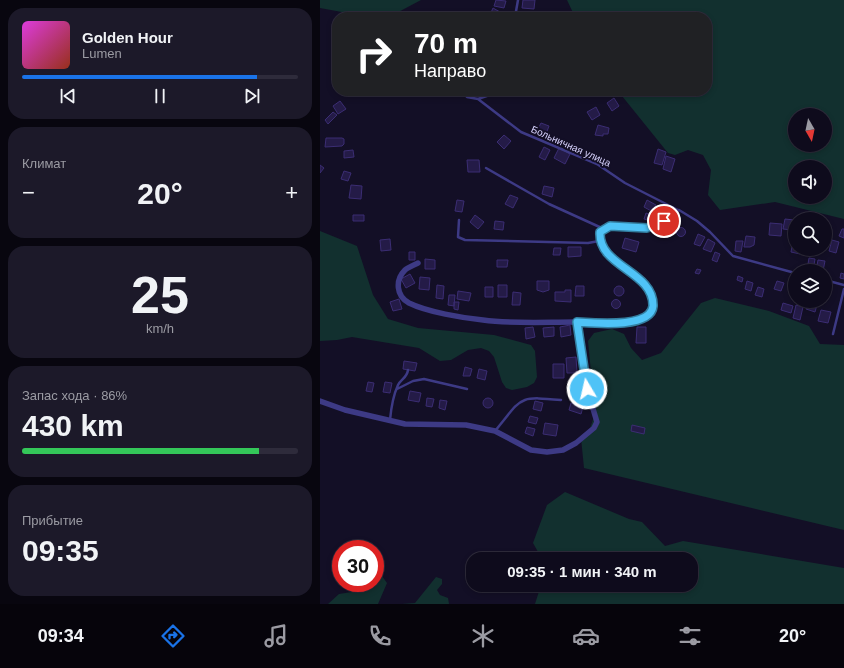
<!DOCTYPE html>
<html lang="ru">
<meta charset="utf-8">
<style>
body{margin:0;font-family:Helvetica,sans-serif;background:#1c1929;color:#f1f3f6;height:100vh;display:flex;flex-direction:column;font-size:15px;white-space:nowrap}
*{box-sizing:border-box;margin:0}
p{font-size:13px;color:#9b9ba3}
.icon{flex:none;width:22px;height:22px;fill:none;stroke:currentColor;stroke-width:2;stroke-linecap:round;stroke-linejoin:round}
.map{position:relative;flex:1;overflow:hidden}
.drawer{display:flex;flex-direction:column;gap:8px;padding:8px;background:#08060f;width:320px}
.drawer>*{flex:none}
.top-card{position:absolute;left:12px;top:12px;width:380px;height:84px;border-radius:16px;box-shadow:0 2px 6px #0003,0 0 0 1px #2e2b3b;background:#202124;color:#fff;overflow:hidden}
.needle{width:26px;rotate:171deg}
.fabs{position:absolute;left:468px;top:108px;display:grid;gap:8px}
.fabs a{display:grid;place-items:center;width:44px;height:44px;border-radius:50%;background:#0e0b1c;box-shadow:0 2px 6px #0003,0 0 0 1px #2e2b3b;font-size:20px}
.speed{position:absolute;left:12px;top:540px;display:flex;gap:8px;font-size:20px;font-weight:700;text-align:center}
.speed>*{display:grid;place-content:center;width:52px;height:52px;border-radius:50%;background:#0e0b1c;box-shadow:0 2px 6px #0003,0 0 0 1px #2e2b3b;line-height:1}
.speed .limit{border:6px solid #d22;background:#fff;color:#111}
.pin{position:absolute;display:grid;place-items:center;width:34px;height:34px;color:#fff;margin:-17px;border:2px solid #fff;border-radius:50%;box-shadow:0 1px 4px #0007}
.me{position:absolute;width:44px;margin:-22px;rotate:351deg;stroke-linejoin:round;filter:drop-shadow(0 0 3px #0008)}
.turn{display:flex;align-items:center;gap:14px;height:84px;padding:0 16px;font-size:18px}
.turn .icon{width:52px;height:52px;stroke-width:2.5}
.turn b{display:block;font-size:28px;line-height:34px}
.big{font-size:30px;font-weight:600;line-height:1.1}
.drawer .tile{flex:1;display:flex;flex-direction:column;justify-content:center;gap:6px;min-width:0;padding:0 14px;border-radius:16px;background:#1c1929}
.drawer .dial{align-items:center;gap:0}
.dial b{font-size:52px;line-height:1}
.song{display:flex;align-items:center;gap:12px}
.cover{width:48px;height:48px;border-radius:6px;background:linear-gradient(135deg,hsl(300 70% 55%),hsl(10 70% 35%))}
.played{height:4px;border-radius:2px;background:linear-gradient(90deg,#1a73e8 85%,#2e2b3b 85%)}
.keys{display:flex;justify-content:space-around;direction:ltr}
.heat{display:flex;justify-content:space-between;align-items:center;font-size:22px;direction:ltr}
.charge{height:6px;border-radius:3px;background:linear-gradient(90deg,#34c759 86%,#2e2b3b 0)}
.trip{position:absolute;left:146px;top:552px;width:232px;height:40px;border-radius:16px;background:#0e0b1c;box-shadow:0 2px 6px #0003,0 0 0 1px #2e2b3b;font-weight:600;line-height:40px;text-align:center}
.tab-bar{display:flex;height:64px;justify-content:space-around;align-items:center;background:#06040b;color:#9b9ba3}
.tab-bar .icon{width:28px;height:28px}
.tab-bar .selected{color:#1a73e8}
.tab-bar b{font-size:18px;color:#f1f3f6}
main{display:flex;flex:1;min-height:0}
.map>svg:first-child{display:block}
.green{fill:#12302f;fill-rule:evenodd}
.building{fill:#241b47;stroke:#3b2d73}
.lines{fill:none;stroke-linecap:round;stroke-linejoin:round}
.lane{stroke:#3d3a85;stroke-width:2.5}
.street{stroke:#3d3a85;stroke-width:5.5}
.route-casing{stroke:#337fa1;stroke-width:10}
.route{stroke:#4fc3f7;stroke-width:7}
.labels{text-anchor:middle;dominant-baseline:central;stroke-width:4;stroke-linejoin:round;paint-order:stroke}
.street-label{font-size:10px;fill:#d9d4ff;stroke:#130f26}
</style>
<main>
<section class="drawer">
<div class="tile">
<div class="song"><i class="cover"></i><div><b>Golden Hour</b><p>Lumen</p></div></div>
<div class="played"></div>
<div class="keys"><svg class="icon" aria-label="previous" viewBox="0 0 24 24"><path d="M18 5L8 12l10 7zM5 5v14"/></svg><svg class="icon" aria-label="pause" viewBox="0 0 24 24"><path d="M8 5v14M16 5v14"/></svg><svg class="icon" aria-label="next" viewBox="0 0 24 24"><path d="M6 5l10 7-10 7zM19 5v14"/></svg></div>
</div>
<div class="tile"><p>Климат</p>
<div class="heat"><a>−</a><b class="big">20°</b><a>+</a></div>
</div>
<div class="tile dial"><b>25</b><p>km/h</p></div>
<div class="tile"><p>Запас хода · 86%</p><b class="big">430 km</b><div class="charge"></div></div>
<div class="tile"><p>Прибытие</p><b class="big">09:35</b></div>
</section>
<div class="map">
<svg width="524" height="604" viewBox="0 0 524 604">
<rect width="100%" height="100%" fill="#130f26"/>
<!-- green -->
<path class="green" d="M0,0H101L69,17H49L0,8Z
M247,0H524V219L455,202L400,210L388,195L391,170L383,155L368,150L355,155L348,153L298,91H387V17H255ZM475,115H505V145H475ZM475,167H505V197H475Z
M0,231L37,246L53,295L68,319L98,328L174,335L211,345L215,351L217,377L214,383L207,387L192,390L186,388L182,382L174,357L169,351L161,348L148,350L131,360L120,361L99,348L32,337L17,340L0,341Z
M395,298L449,311L489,326L500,344L524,345V530L264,468L261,438L269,431L275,414L268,341L274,333L292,329L304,334L311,348L322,360L341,353L381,303Z
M245,492L309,519L322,522L345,546L363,541L524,568V604H215L221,585H371V559H222L213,543L227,505Z
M55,575L62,576L67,583L58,604H8L19,594L38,591L44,583H55Z
M116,577L122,579V584L117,590L120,595L128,598L129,604H82L95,603Z"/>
<!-- building -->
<path class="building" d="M176,0L186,1L184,8L174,6Z
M203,0H215L214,9L202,8Z
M173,8L180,12L177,17L170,15Z
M294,98L299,106L292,111L287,103Z
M20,101L26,109L18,114L13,106Z
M276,107L280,115L272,120L267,112Z
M13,112L17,115L8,124L5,120Z
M221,123L229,126L226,134L217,131Z
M278,125L289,128L288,134H283V136L275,135Z
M184,135L191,141L184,149L177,142Z
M6,138H22L24,139V144L22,146L5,147Z
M224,147L230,150L225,160L219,157Z
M239,148L250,154L245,164L234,158Z
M338,149L346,152L342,165L334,163Z
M33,150L34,157L24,158V151Z
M346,156L355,159L351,172L343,169Z
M147,160H159L160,172H148Z
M0,165L4,168L0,173Z
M24,171L31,173L28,181L21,179Z
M31,185L42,186L41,199L29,198Z
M224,186L234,188L232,197L222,194Z
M190,195L198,198L193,208L185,204Z
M137,200L144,201L142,212L135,211Z
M327,200L336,205L333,212L324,207Z
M326,213L337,217L334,222L324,219Z
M33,215H44V221H33Z
M155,215L164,222L158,229L150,222Z
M465,219L474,220L472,230L463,229Z
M175,221L184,222L183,230L174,229Z
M450,223L462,224L461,236L449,235Z
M356.5 232a4.5 4.5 0 1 1 9 0a4.5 4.5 0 1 1-9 0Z
M522,229H524V238L519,236Z
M378,234L385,237L380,246L374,244Z
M426,236L435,237L434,245L430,247H424Z
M305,238L319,242L316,252L302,248Z
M70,239L71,250L61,251L60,240Z
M388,239L395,243L391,252L383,249Z
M512,240L519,242L516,253L509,251Z
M416,241H423L421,252L415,251Z
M473,241H475V249H481L480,254L471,252Z
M248,247H261V256L248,257Z
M234,248H241L240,255H233Z
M89,252H95V260H89Z
M395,252L400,254L397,262L392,260Z
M489,258L495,259L494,265L488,264Z
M105,259L115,260V269H105Z
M177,260H188L187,267H177Z
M498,260L505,261L503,271H496Z
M377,269L381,270L379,274L375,273Z
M521,273L524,274V279L520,278Z
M90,274L95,283L86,288L81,279Z
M418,276L423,278L422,282L417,280Z
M100,277L110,278L109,290L99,289Z
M217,281H229V290L223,292L217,290Z
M427,281L433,283L431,291L425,289Z
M457,281L464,283L461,291L454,289Z
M117,285L124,286L123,299L116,298Z
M178,285H187V297H178Z
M256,286H264V296H255Z
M294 291a5 5 0 1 1 10 0a5 5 0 1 1-10 0Z
M165,287H173V297H165Z
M438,287L444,289L442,297L435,295Z
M245,290H251V302L235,301V292H245Z
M138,291L151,293L149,301L137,299Z
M193,292L201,293L200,305H192Z
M129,295H135L134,306L128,305Z
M79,299L82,309L73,311L70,302Z
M291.5 304a4.5 4.5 0 1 1 9 0a4.5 4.5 0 1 1-9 0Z
M489,301H498L495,312L486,309Z
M134,302H139L138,310L134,309Z
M463,303L473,306L471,313L461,310Z
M476,305L483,307L480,320L473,318Z
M501,310L511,312L508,323L498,321Z
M250,325L251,335L241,337L240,327Z
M213,327L215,337L206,339L205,328Z
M234,327V336L224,337L223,328Z
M317,327H326V343H316Z
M256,357L257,373H247L246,358Z
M84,361L97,363L95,371L83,369Z
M233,364H244V378H233Z
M145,367L152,369L150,376H143Z
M159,369L167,371L165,380L157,378Z
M48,382L54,383L52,392L46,391Z
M65,382L72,383L70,393L63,392Z
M253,382H262L261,397L252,396Z
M90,391L101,393L99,402L88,400Z
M163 403a5 5 0 1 1 10 0a5 5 0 1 1-10 0Z
M107,398L114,399L112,407L106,406Z
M120,400L127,401L125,410L119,408Z
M215,401L223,403L221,411L213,409Z
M251,403L263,407L261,414L249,410Z
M210,416L218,418L216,424L208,422Z
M225,423L238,425L236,436L223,434Z
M312,425L325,428L324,434L311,431Z
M207,427L215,429L213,436L205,433Z"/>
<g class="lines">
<!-- lane -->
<path class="lane" d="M195,17L198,0
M142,91L147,97L158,99L201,132L277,164L305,183L358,210
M158,99L181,91
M166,168L229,204L284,229
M139,220L138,237L145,240L268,243L279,241L280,232C294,222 310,230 326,228C338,226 349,217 359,210L377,221L390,232L413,256L475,273
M505,280L524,285
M513,334L524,289
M77,389L93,381L104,379L147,389
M70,420C71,409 73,396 78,385C81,379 87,378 88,370
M175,431C203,397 197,396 241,400"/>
<!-- street -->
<path class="street" d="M98,263C94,265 88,267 85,270C75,280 76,296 89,303C107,312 143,318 163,320C193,324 224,322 254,322C274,322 295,325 315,321C322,319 328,316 332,310C342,289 303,269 292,258C286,253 283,247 279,241
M0,401L25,410L85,424L146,425L175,431L211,450L227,452L243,450L256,443L274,428L277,422L267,389L257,322"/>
</g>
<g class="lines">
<defs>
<path id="route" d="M267,389L257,322C273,323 331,329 333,306C334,271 278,267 280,232L290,226L327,228L344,221"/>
</defs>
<!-- route casing -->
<use href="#route" class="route-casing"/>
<!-- route -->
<use href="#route" class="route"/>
</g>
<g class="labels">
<!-- street labels -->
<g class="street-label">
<text transform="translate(251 146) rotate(24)">Больничная улица</text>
</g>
</g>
</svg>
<div class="fabs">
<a><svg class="needle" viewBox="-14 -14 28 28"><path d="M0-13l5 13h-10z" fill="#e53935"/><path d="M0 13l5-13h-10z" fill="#9b9ba3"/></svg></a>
<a><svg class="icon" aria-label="sound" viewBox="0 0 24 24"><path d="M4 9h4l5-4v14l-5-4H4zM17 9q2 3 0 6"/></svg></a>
<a><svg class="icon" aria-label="search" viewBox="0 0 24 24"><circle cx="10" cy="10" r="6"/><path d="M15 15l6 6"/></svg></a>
<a><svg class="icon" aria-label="layers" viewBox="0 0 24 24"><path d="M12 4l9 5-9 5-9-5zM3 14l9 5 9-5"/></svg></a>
</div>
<div class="speed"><div class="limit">30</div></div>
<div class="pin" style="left:344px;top:221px;background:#d93025"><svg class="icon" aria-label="arrive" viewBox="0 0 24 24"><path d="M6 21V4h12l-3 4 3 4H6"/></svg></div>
<svg class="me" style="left:267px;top:389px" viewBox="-20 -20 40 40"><circle r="17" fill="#4fc3f7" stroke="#fff" stroke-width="3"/><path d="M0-11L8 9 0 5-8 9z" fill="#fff"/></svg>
<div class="trip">09:35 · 1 мин · 340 m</div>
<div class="top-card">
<div class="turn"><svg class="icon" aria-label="right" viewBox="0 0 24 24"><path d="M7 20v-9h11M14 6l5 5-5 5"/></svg><div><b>70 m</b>Направо</div></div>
</div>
</div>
</main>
<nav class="tab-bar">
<b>09:34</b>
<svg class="icon selected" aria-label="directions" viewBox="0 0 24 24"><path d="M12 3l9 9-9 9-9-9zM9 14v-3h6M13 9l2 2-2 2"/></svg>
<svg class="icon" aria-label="music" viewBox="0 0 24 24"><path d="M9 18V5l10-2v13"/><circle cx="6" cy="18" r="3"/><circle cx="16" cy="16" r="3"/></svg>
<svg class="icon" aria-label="phone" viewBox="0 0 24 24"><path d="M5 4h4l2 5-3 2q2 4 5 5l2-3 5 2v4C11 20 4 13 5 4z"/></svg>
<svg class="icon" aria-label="climate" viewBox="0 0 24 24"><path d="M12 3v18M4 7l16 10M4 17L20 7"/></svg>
<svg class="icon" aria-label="car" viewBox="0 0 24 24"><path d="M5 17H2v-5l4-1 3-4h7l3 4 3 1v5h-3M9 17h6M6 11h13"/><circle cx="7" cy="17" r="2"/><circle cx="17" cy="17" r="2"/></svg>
<svg class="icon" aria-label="filters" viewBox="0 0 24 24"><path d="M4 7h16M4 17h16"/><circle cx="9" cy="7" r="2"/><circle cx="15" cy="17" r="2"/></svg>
<b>20°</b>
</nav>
